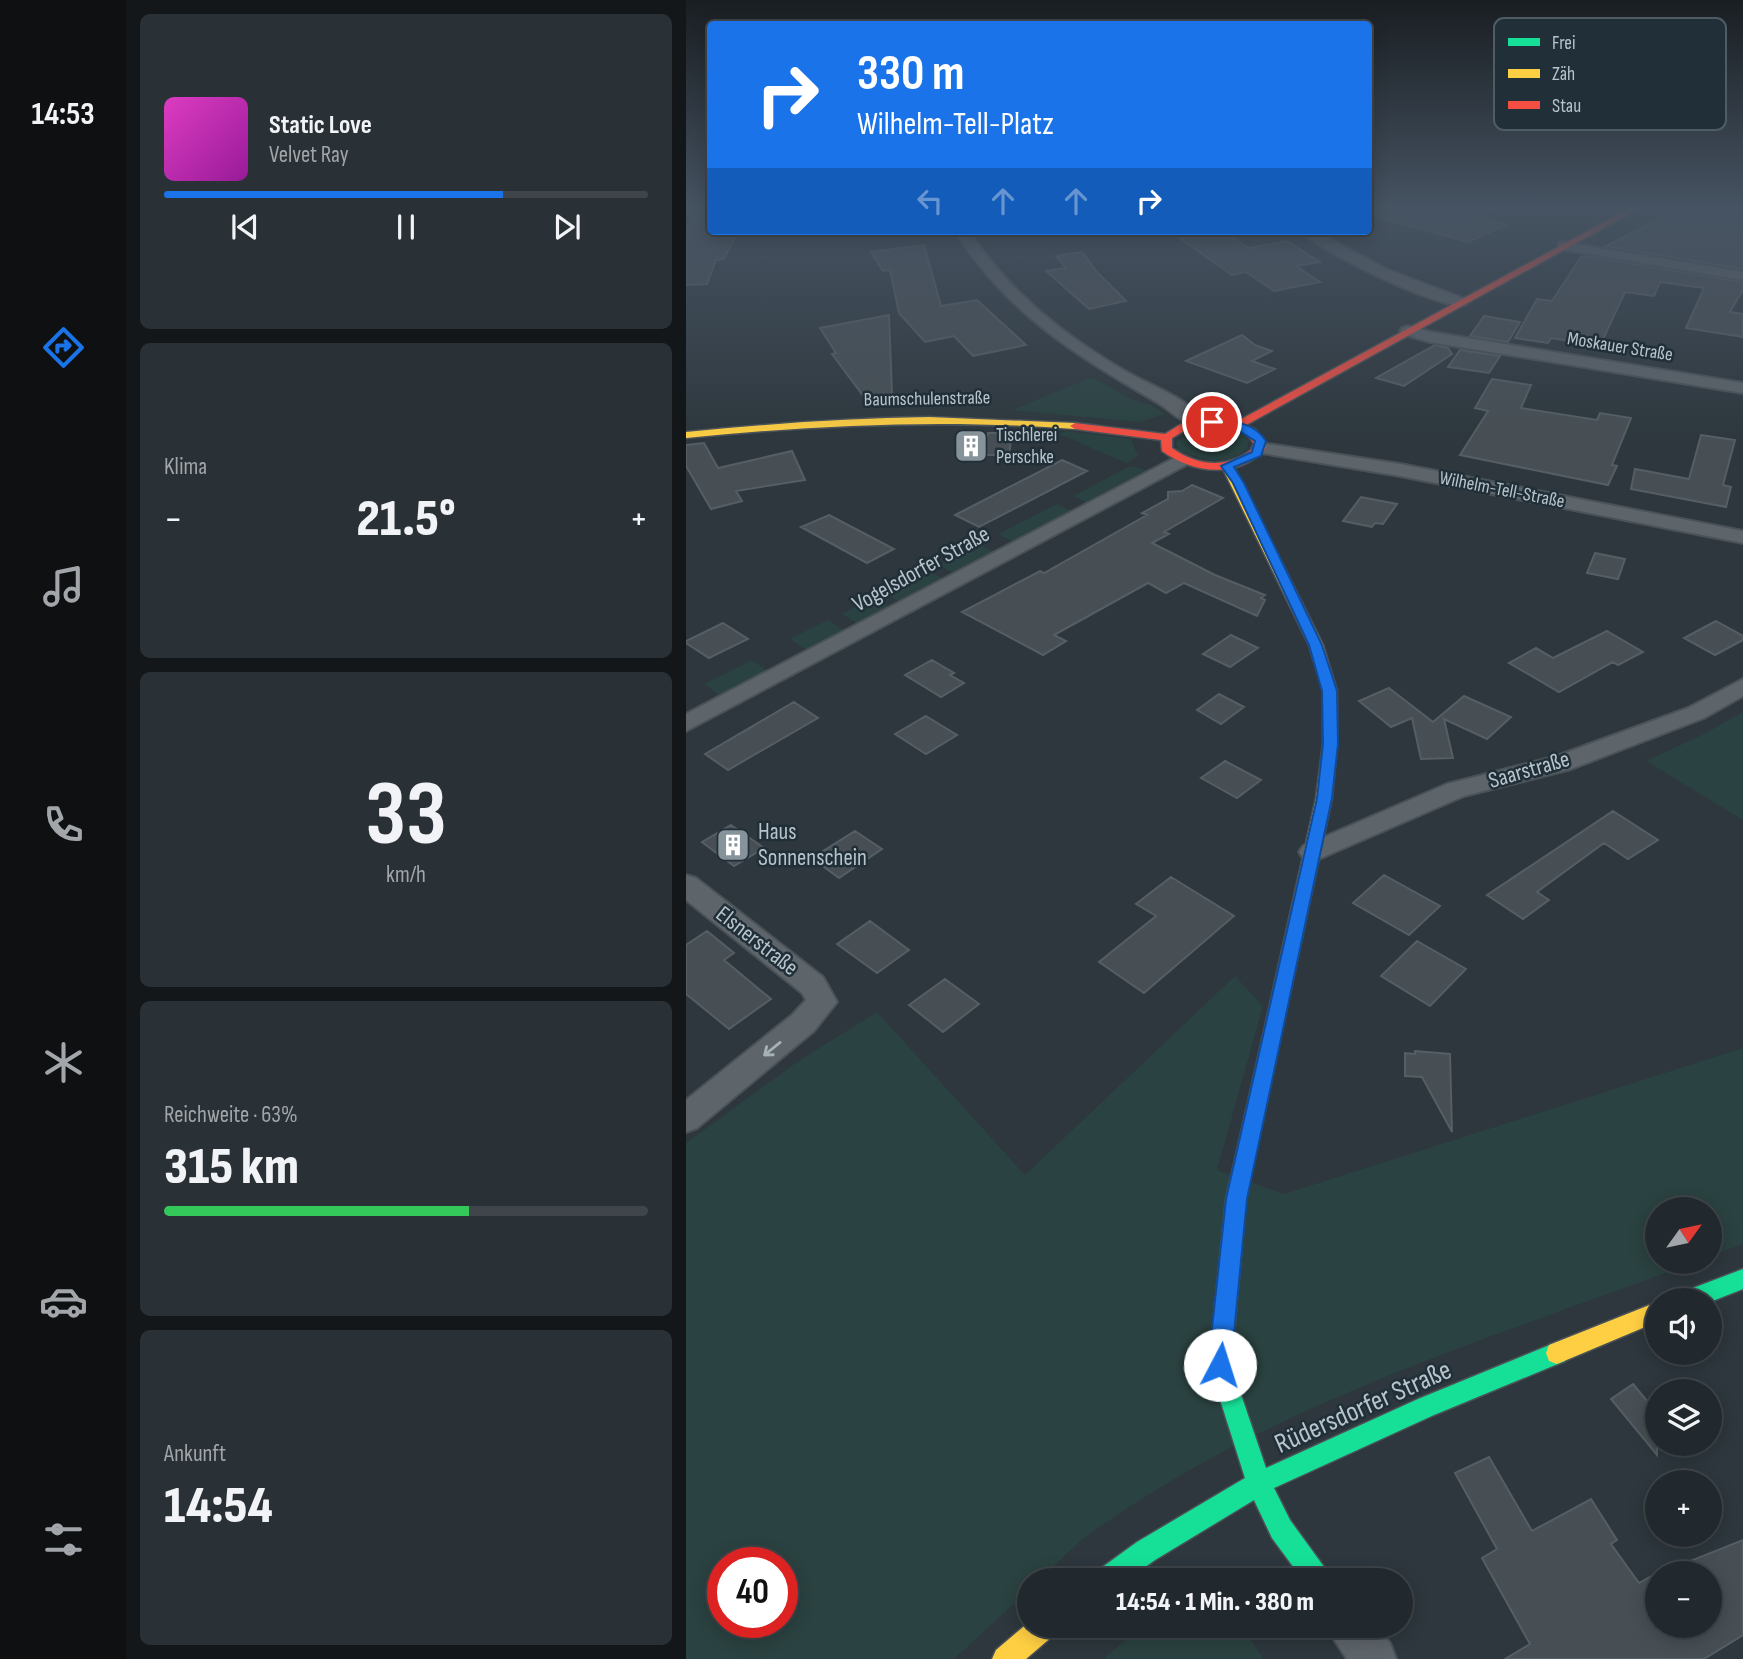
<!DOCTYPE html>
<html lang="de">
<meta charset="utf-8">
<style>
body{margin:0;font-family:"Sofia Sans Condensed",sans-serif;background:#2a3136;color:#f1f3f6;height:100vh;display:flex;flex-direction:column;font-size:26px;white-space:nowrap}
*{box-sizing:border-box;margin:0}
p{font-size:23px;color:#a2a6aa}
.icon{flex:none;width:38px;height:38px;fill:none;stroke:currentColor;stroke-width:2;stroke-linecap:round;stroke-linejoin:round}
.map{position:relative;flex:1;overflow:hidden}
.side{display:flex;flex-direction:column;gap:14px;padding:14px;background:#131719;width:560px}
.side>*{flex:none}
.banner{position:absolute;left:21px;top:21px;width:665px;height:214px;border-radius:7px;box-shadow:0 4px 18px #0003,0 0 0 2px #3f454a;background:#1a73e8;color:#fff;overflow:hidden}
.needle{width:46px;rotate:57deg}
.fabs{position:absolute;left:959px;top:1197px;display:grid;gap:14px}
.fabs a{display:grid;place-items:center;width:77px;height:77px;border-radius:50%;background:#22292e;box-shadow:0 4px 18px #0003,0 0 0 2px #3f454a;font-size:35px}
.speed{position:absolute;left:21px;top:1547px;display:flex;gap:14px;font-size:35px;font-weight:700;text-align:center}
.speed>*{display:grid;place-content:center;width:91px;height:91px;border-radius:50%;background:#22292e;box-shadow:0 4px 18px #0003,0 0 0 2px #3f454a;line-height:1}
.speed .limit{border:10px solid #d22;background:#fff;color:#111}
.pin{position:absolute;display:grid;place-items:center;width:60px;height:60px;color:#fff;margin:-30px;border:4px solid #fff;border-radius:50%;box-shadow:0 2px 7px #0007}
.me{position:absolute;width:77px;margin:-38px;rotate:5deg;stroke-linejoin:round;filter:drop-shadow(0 0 5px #0008)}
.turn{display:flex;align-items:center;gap:24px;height:147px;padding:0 35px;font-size:32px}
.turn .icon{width:91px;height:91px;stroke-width:2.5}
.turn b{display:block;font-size:49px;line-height:60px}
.lanes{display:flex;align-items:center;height:66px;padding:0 35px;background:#0003;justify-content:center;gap:35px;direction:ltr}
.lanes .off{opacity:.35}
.big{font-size:52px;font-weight:800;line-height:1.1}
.side .widget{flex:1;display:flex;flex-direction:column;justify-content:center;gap:10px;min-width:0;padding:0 24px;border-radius:10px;background:#2a3136}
.side .dial{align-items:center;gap:0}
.dial b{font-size:91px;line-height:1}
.song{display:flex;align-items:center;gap:21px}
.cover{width:84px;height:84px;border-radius:10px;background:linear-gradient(135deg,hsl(310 70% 55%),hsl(300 70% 35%))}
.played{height:7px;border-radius:4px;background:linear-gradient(90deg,#1a73e8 70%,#3f454a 70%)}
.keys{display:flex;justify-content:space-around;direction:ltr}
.heat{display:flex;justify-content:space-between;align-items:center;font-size:38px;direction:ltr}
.charge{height:10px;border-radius:5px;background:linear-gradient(90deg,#34c759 63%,#3f454a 0)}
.trip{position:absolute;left:331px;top:1568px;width:396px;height:70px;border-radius:35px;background:#22292e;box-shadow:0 4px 18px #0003,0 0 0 2px #3f454a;font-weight:800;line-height:70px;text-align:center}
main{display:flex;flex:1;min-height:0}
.tabs{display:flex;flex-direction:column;width:126px;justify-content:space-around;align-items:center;background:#0e1012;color:#a2a6aa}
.tabs .icon{width:49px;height:49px}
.tabs .selected{color:#1a73e8}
.tabs b{font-size:32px;color:#f1f3f6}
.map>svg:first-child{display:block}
.green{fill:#2a4241;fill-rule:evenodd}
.building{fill:#474f54;stroke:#555e64;stroke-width:2}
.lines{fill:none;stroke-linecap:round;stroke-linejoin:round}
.street-casing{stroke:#4b5257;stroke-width:4}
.fast-casing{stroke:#4b5257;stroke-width:3}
.slow-casing{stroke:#4b5257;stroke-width:3}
.jam-casing{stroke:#4b5257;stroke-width:3}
.street{fill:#5e656a;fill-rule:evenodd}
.fast{fill:#16e098;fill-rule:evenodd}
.slow{fill:#ffcf43;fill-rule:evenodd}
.jam{fill:#f24e42;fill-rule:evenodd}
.oneway{stroke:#a6b1b8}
.route{fill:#1a73e8;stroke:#114b97;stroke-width:2}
.labels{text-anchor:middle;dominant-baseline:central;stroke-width:5;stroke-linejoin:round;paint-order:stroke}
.far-street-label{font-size:19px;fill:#b8c4cc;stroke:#202f38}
.far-poi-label{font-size:19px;fill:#b8c4cc;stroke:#202f38;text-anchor:start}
.street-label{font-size:23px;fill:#b8c4cc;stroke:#202f38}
.poi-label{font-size:23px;fill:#b8c4cc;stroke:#202f38;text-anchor:start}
.near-street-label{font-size:28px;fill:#b8c4cc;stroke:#202f38}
.key{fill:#202f38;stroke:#4e5c64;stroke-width:2}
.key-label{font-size:19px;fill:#b8c4cc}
</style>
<main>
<nav class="tabs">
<b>14:53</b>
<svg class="icon selected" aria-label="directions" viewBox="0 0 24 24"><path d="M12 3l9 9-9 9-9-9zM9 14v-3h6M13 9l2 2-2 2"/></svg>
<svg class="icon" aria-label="music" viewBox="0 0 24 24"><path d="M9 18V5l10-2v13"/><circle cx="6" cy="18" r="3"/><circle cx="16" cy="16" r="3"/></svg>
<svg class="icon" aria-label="phone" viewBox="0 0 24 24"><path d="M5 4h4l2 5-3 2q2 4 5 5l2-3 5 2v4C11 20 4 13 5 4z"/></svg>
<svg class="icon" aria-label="climate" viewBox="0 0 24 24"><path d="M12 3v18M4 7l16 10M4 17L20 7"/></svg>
<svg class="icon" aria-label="car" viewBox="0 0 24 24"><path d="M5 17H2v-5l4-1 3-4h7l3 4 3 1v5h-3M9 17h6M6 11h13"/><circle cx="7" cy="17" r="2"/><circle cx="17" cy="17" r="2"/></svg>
<svg class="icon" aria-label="filters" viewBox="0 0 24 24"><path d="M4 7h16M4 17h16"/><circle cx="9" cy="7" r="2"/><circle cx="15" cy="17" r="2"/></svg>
</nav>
<section class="side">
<div class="widget">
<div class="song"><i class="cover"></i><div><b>Static Love</b><p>Velvet Ray</p></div></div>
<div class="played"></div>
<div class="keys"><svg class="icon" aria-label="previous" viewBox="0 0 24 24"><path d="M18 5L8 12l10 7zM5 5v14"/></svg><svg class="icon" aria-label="pause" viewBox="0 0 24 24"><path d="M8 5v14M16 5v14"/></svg><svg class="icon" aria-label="next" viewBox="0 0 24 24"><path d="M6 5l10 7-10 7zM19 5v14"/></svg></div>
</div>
<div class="widget"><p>Klima</p>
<div class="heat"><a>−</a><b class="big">21.5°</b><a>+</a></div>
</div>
<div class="widget dial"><b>33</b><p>km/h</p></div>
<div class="widget"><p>Reichweite · 63%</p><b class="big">315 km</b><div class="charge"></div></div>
<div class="widget"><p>Ankunft</p><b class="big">14:54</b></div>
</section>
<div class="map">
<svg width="1057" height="1659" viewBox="0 0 1057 1659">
<rect width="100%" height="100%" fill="#2d373d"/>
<!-- green -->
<path class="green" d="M406,377L447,400L465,405L479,414L454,422L326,410Z
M526,427L556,434L563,441L561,449C538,467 516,460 492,450L490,442L509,429Z
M380,431L445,439L452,456L440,463L373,434Z
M444,466L461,470L400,502L387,496Z
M371,504L387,512L328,542L312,534Z
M293,544L309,552L269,574L253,565Z
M241,570L258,579L214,602L197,592Z
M188,597L205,607L172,624L156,614Z
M142,620L159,631L121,651L104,639Z
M66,660L83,672L35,696L18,684Z
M1057,712V820L960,761L1018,734Z
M549,976L577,1006L531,1170L598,1194L1057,1048V1244L1024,1256V1209H971V1262H1010C803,1339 585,1403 404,1534C386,1547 370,1565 353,1580H343V1590L268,1659H0V1143L114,1060L191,1012L339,1175ZM37,1563H96V1622H37Z
M456,1626H555L578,1659H417Z"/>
<!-- building -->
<path class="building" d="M682,207H811L790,217L820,225L782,242L682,214Z
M1007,207L1039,212L1047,207H1057V269L920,246L977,217L986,219Z
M7,217H24V232L52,231L38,259L30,260L21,284L0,285V230Z
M527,231H536L563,248L601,241L634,262L610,266L634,282L588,291L560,272L546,275L492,237Z
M238,245L255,306L291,300L340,345L287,356L268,336L239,342L213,313L204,270L197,271L185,252Z
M396,252L412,273L440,301L403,309L360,271L380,268L370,256Z
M901,256L1057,282V290L1044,312L1057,314V337L1000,328L1018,288L974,282L968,296L939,292L914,346L865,338L862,343L829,338L851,299L866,301L895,257Z
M203,315L206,394L178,397L146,354L150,353L134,328Z
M798,316L834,322L822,342L784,336Z
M556,335L569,345L586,351L566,361L589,369L561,383L500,361Z
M749,345L762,348L766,354L718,386L690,378Z
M774,350L814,356L803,373L762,367Z
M806,379L845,385L835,408L911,420L914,413L945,418L926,465L931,466L922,485L774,455L802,411L789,408Z
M302,433H326L323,455H296Z
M1015,435L1049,440L1037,485L1045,487L1040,507L945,489L949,469L1003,479Z
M18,443L32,468L106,451L119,480L50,491L56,501L25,509L0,466V445Z
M376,460L401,471L293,527L269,515Z
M506,485L537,498L478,532L483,534L466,543L529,575L579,595L575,598L579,600L571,616L498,583L480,593L462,583L368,635L380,641L357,655L276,612L354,571L358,573L461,515L456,513L482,499V492L496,491Z
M675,497L711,504L697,524L689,523L686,527L657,521Z
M143,515L208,549L181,563L115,527Z
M909,553L939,559L932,579L901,573Z
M1030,621L1057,636V640L1029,655L998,638Z
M37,623L62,639L23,658L0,643V641Z
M921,631L957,652L932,665L927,662L873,692L823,663L850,648L867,658Z
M545,635L572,648L544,667L517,654Z
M246,660L268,673L264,675L278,683L255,697L219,675Z
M703,688L747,722L778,696L825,717L801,739L758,719L767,758L735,759L726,718L705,727L673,701Z
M533,694L558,707L535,724L511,710Z
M108,702L132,718L42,770L19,754Z
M240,716L271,735L240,754L209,734Z
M539,761L575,780L551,798L515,778Z
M927,811L972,840L942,859L918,843L851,892L863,900L837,919L801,895Z
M45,825L78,848L48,866L16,842Z
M169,831L196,849L153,878L126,858Z
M698,875L754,906L723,935L667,903Z
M485,877L548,916L458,993L413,962L470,916L450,904Z
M184,921L223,950L191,973L151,944Z
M21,931L48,953L38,960L85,999L43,1029L0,994V945Z
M731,941L780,969L744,1006L695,976Z
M259,979L293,1004L257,1032L223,1005Z
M729,1051L764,1054L766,1132L736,1077L719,1076V1053L729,1054Z
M947,1384L971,1413V1455L925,1399Z
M803,1457L846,1531L905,1499L931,1540L925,1544L953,1583L971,1573V1626H1024V1573L977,1572L1057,1540V1635L1018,1659H819L844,1644L796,1558L811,1549L769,1473Z"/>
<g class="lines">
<defs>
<path id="street" d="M0,207H24V213L0,214Z
M269,231H283C322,291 377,335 439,371C465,386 502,398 521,423L518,427C503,431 486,411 472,403C390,355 321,314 269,231Z
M614,231H630L700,269L779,299L781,302L779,305C755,311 632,250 614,231Z
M878,242L1057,272V280L873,249V243Z
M722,326L745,332L1057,383V393L744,342L716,334L714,331L716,328Z
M575,443L714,464L1057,531V543L714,476L569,452L566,448L569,444Z
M494,455L503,461L500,465L0,731V714Z
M1057,679V696L1018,718L885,769L778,796L635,858L626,861L617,858L613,852L617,846L761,784L868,757L1002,708Z
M0,875L10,878L137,977L151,1002L128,1031L11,1128L0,1132V1100L106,1015L120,1000L116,993L0,900Z
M642,1626H690L704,1643L710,1659H661L649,1641Z"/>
<path id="fast" d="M585,1033L592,1035L594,1040L560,1199L545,1365L580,1468L732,1399L871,1342L879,1345L882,1353L879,1361L748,1415L588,1488L604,1520L641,1571L645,1580H617L586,1538L568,1500L469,1560L441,1580H407L411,1571L451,1542L559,1478L523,1365L540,1199L576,1040L578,1035Z
M1057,1269V1289L1024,1302L991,1300L994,1293Z"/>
<path id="slow" d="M243,417L389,423L394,426L389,429C259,419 130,425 0,438V432C81,424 162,418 243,417Z
M541,462L547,465L637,645L651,691V744L646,798L594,1040L592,1045L585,1047L578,1045L576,1040L630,798L637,744V691L623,645L535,465Z
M971,1302V1322L871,1364L863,1361L860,1353L863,1345Z
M343,1622V1626H372L368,1635L340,1659H306L310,1650Z"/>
<path id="jam" d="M946,207H956L560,425L570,430L580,448C552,479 508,474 476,451L475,440L389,429L384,426L389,423L479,434L495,424L512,420L550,422ZM512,426C534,425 560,423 569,447C543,469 513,467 486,448V438L503,428Z"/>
</defs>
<!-- street casing -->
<use href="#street" class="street-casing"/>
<!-- fast casing -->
<use href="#fast" class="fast-casing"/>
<!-- slow casing -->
<use href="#slow" class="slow-casing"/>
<!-- jam casing -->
<use href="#jam" class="jam-casing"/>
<!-- street -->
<use href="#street" class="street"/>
<!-- fast -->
<use href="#fast" class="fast"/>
<!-- slow -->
<use href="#slow" class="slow"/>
<!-- jam -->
<use href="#jam" class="jam"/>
</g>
<!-- one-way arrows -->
<defs><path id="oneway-shaft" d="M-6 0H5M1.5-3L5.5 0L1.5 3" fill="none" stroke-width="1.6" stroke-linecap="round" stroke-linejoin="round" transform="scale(1.75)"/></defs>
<use class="oneway" href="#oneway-shaft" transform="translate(86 1049) rotate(141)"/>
<!-- sky -->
<linearGradient id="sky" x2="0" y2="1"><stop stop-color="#191e22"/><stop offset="0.47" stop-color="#465362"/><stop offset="1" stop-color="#465362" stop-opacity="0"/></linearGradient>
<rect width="1057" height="440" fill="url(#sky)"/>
<!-- route -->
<path class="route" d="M526,419C546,421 568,422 580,441L575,456L548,467L558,483L636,645L651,691L652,744L646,798L561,1199L545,1365L542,1373L534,1376L526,1373L522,1365L540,1199L631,798L637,744L636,691L623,645L547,483L535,466L566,452L569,441L549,428L522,424L520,422Z"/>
<!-- icons -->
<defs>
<symbol id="building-square" viewBox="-11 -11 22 22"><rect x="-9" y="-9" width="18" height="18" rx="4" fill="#87939a" stroke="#202f38"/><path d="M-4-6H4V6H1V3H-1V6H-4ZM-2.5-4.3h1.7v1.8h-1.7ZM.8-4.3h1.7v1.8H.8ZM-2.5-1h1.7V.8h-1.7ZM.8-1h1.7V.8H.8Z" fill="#fff"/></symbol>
</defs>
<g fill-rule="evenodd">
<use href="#building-square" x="266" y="427" width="38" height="38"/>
<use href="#building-square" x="28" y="826" width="38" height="38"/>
</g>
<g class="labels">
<!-- far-street labels -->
<g class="far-street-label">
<text transform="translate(934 347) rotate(9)">Moskauer Straße</text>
<text transform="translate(241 399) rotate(-1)">Baumschulenstraße</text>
<text transform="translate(816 490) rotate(11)">Wilhelm-Tell-Straße</text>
</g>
<!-- far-poi labels -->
<g class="far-poi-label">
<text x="310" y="435">Tischlerei<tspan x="310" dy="22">Perschke</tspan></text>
</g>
<!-- street labels -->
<g class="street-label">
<text transform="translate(235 569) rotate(-29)">Vogelsdorfer Straße</text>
<text transform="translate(843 770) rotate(-16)">Saarstraße</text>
<text transform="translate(71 941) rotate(38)">Elsnerstraße</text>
</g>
<!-- poi labels -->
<g class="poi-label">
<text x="72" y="832">Haus<tspan x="72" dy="26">Sonnenschein</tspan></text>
</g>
<!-- near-street labels -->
<g class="near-street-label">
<text transform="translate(677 1407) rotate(-24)">Rüdersdorfer Straße</text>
</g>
</g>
<!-- legend -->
<rect x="808" y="18" width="232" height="112" rx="10" class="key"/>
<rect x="822" y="38" width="32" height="8" fill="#16e098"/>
<rect x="822" y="69" width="32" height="9" fill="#ffcf43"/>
<rect x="822" y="101" width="32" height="8" fill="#f24e42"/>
<g class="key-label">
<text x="866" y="49">Frei</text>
<text x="866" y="80">Zäh</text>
<text x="866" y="112">Stau</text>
</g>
</svg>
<div class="fabs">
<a><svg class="needle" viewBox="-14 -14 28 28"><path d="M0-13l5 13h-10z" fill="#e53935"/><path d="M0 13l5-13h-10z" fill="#a2a6aa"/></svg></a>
<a><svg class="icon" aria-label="sound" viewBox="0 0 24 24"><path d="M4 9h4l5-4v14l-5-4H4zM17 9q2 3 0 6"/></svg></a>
<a><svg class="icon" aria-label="layers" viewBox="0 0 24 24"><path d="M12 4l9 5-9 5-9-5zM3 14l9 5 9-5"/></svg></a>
<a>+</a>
<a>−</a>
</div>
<div class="speed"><div class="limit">40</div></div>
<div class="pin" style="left:526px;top:422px;background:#d93025"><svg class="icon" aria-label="arrive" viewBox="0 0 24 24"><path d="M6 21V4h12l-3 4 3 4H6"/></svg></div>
<svg class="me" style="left:534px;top:1365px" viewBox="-20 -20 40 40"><circle r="19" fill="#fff"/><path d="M0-13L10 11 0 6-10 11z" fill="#1a73e8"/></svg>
<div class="trip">14:54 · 1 Min. · 380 m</div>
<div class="banner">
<div class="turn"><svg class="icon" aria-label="right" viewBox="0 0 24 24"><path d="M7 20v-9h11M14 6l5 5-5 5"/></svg><div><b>330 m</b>Wilhelm-Tell-Platz</div></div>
<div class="lanes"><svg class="icon off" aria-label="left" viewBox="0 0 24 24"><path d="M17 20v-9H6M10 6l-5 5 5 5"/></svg><svg class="icon off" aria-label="ahead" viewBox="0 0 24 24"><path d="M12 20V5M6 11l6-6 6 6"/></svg><svg class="icon off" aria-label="ahead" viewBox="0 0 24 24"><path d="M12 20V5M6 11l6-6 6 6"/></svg><svg class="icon" aria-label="right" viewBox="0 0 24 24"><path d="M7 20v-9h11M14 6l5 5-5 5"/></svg></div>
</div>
</div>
</main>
